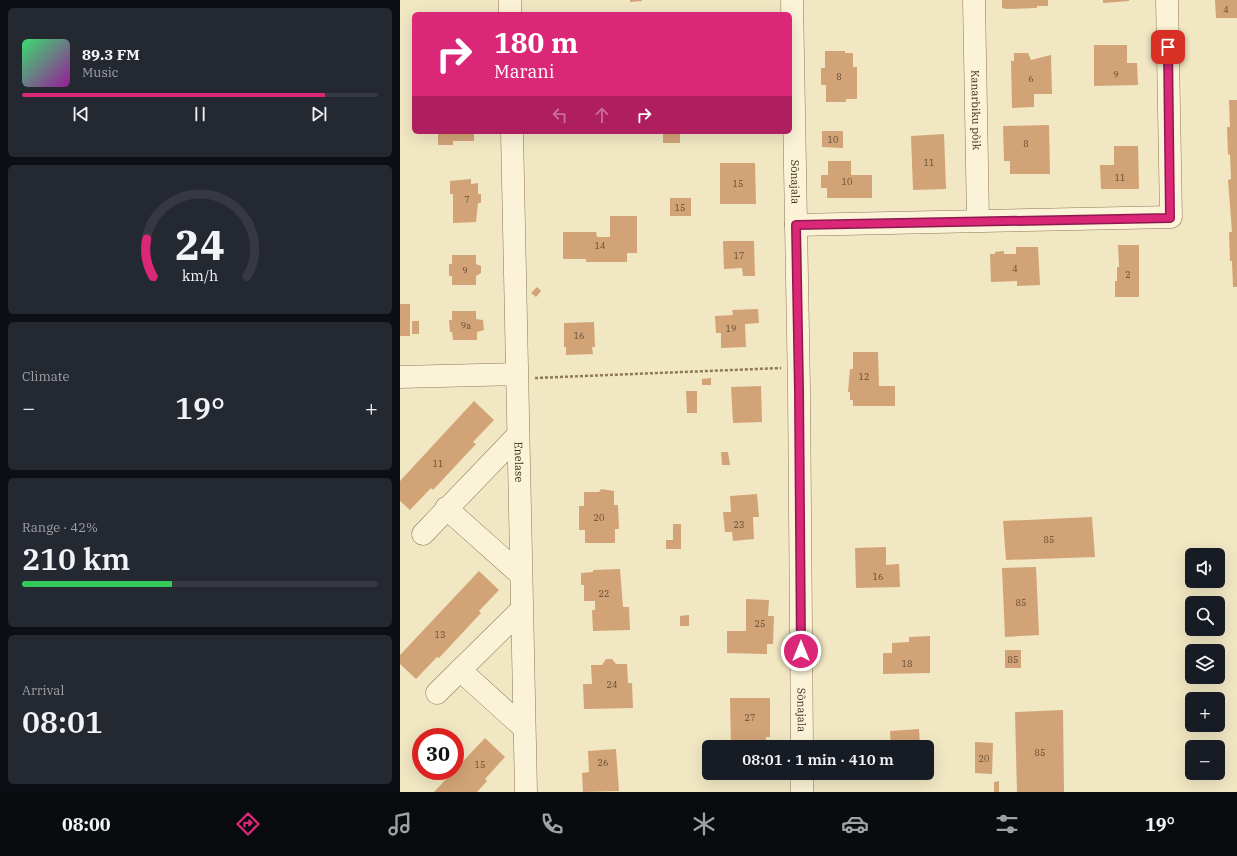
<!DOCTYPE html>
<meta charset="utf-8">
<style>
body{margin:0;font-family:"IBM Plex Serif",serif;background:#242831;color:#f1f3f6;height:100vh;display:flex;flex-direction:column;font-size:15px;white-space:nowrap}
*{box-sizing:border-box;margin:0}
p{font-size:13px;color:#9ea1a6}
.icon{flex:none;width:22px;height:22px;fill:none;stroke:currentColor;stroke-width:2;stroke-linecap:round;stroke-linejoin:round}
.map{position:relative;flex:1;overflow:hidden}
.details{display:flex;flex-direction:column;gap:8px;padding:8px;background:#0d0f14;width:400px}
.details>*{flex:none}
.guide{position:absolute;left:12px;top:12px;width:380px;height:122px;border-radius:6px;box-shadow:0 4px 16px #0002;background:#db2777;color:#fff;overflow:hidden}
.fabs{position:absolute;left:785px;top:548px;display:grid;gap:8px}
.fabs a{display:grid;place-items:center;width:40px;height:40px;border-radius:6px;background:#171b24;box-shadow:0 4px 16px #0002;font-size:20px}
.speed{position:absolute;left:12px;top:728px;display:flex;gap:8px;font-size:20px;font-weight:700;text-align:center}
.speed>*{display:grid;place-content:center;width:52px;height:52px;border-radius:50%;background:#171b24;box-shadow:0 4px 16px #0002;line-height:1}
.speed .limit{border:6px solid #d22;background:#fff;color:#111}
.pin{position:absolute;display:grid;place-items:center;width:34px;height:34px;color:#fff;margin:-17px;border-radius:8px;box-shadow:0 2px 6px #0006}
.me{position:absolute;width:44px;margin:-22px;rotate:0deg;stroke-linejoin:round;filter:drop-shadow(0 0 3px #0008)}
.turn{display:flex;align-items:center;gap:14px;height:84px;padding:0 16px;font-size:18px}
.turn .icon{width:52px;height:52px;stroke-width:2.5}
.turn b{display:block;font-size:28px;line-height:34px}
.lanes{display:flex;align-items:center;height:38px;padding:0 16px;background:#0003;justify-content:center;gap:20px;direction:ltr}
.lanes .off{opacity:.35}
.big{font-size:30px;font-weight:600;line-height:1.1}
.details .card{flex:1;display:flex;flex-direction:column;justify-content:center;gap:6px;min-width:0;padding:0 14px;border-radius:6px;background:#242831}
.details .dial{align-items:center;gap:0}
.dial svg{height:104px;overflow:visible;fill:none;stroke:#363941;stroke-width:7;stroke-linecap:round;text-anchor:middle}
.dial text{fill:#f1f3f6;stroke:none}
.song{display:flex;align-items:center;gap:12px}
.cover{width:48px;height:48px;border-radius:6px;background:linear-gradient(135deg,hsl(140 70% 55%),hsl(300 70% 35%))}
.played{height:4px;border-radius:2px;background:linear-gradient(90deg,#db2777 85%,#363941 85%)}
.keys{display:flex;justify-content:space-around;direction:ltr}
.heat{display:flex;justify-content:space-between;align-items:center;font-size:22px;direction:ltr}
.charge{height:6px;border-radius:3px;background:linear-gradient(90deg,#34c759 42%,#363941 0)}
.trip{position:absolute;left:302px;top:740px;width:232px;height:40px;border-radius:6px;background:#171b24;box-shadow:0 4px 16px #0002;font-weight:600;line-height:40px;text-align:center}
.dock{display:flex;height:64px;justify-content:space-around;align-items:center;background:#090b0e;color:#9ea1a6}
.dock .icon{width:28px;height:28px}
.dock .selected{color:#db2777}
.dock b{font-size:18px;color:#f1f3f6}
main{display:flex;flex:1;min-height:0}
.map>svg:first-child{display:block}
.building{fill:#d2a376}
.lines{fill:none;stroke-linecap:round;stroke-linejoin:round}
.minor-casing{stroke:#8d7858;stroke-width:23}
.path{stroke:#8d7858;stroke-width:2.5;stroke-dasharray:3 2;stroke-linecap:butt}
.minor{stroke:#fbf3d7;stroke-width:22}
.route-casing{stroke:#8e194d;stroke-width:10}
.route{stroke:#db2777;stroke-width:7}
.labels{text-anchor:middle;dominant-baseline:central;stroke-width:3.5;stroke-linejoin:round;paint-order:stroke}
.number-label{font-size:9px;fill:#624b33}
.street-label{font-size:11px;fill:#3c2e1d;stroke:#f8f0d3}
</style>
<main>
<section class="details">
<div class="card">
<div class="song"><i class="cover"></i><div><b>89.3 FM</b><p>Music</p></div></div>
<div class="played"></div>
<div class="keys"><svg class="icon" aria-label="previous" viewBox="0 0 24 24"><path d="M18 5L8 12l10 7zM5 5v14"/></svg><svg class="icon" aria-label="pause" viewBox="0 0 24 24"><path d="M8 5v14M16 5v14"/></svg><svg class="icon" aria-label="next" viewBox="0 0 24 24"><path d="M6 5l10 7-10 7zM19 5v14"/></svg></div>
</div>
<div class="card dial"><svg viewBox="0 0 100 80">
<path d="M14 69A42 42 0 1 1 86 69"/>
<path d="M14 69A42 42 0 0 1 9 40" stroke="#db2777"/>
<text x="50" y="56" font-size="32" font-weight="700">24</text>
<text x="50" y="72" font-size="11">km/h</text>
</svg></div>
<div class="card"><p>Climate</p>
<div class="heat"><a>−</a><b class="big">19°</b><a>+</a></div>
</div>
<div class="card"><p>Range · 42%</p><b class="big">210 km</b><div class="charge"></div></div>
<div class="card"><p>Arrival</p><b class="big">08:01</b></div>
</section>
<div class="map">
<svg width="837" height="792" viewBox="0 0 837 792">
<rect width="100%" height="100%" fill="#f1e7c3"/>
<!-- building -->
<path class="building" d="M230,0H242V1L230,2Z
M602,0H648V6H637V8L607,9L602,8Z
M703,0H729V1L703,3Z
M815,0H837V18H816Z
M694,45H727V63H737L738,85L694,86Z
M425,51H445V53H453V67H457V99H446V102H426V85H421V68H425Z
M614,53H628L631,60L651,55L652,94H634V107L612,108L611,61H614Z
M829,100H837V287H833L832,261H830L829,232H832L828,180L831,179L830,154L828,155L827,127H830Z
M649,125L650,174H610V161H604L603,126Z
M422,131H443V148L422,147Z
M38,132H74V141H53V145H38Z
M263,132H280V143H263Z
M544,134L546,189L513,190L511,136Z
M714,146H738L739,189H701L700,165H714Z
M428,161H451V175H472V198H427V188H421V175H428Z
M320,163H355L356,204H320Z
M71,179V184L78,183V194H81V203H78L76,222L53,223V194H50V181Z
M270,198H291V216H270Z
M210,216H237V253H227V262H186V259H163V232H196L197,237H210Z
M323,241H354L355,276H343L342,268L324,269Z
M718,245H739V297H715V281H717V267H719Z
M616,247H638L640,285L617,286V281L591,282L590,254H595V252L604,251V254H616Z
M52,255H76V264L81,266V273L76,276V285H52V276H49V264H52Z
M137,287L141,291L136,297L131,293Z
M0,304H10V336H0Z
M358,309L359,323L345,324L346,347L321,348V333H316L315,316L333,315L332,310Z
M52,311H76V319L83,320L84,330L77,332V340H53L52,332H50L49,320H52Z
M12,321H19V334H12Z
M194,322L195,347H192L193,354L166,355V347H164V323Z
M453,352H478L479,386H495V406H453V400H450V392H448L450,369H453Z
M311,378V385H302V379Z
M361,386L362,422L333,423L331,387Z
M286,391H297V413H287Z
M74,401L94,420L73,442L76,444L33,490L31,488L10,510L0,501V481Z
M321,452H328L330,465H322Z
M201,489L214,491V505H218L219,529H215V543H185V530H179V506H184V492H199Z
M357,494L359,517H353L354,539L333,541L332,532H325L323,512H331L330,496Z
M692,517L695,557L606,560L603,521Z
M273,524H281V549H266V540H273Z
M486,547V565L499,564L500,587L456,588L455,548Z
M636,567L639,635L605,637L602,568Z
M220,569L223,607H229L230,630L193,631L192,610H195V601H184V585H181V573L193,572V570Z
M79,571L99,590L79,611L81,613L39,658L37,657L16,679L0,664V655Z
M346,599L369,600L368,616H374L373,644H367V654L327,653V631H346Z
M289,615V626H280V616Z
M530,636V673L483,674V653H492V643L509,642V637Z
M605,650H621V668H605Z
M206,659H212L216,664H227L228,683H232L233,708L184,709L183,684H192L191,665H202Z
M330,698H370V737H366V747H331Z
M663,710L664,792H617L615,712Z
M519,729L520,747H491L490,731Z
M85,738L105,757L85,779L87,781L77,792H34Z
M575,742L593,743L592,774L575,773Z
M216,749L219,791L183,792L182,773L189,772L188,751Z
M599,781V792H594V782Z"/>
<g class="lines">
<defs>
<g id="minor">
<path d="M110,0V14"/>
<path id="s1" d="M392,0L399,390L402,747"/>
<path id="s2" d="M574,0L578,220"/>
<path id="s3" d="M112,132L126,792"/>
<path d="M396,225L771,217L767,0"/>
<path d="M0,377L116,374"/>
<path d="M46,508L120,574"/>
<path d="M23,534L117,436"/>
<path d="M60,670L124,728"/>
<path d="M37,693L121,610"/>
<path d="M402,773V792"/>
</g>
</defs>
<!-- minor casing -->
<use href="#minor" class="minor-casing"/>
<!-- path -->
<path class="path" d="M135,378L381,368"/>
<!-- minor -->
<use href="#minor" class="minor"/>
</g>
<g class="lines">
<defs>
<path id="route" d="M401,651L399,390L396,225L770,218L768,47"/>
</defs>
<!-- route casing -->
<use href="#route" class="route-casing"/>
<!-- route -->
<use href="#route" class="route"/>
</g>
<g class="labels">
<!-- number labels -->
<g class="number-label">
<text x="826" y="9">4</text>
<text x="716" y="74">9</text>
<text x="439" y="76">8</text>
<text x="631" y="78">6</text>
<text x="433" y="139">10</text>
<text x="626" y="143">8</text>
<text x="529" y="162">11</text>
<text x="720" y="177">11</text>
<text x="447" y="181">10</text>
<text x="338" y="183">15</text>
<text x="67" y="199">7</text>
<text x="280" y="207">15</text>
<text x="200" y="245">14</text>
<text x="339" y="255">17</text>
<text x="615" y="268">4</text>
<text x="65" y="270">9</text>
<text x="728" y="274">2</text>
<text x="66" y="325">9a</text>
<text x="331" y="328">19</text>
<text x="179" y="335">16</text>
<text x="464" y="376">12</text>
<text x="38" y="463">11</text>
<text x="199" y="517">20</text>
<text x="339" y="524">23</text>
<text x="649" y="539">85</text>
<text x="478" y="576">16</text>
<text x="204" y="593">22</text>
<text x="621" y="602">85</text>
<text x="360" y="623">25</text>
<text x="40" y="634">13</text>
<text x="613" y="659">85</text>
<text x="507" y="663">18</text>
<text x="212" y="684">24</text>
<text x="350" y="717">27</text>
<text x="640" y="752">85</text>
<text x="584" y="758">20</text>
<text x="203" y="762">26</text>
<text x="80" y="764">15</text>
</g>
<!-- street labels -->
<g class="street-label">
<text stroke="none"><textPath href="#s2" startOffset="110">Kanarbiku põik</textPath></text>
<text stroke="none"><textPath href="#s1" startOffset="182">Sõnajala</textPath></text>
<text stroke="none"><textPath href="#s3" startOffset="330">Enelase</textPath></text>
<text stroke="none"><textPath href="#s1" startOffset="710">Sõnajala</textPath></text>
</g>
</g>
</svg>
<div class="fabs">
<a><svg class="icon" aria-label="sound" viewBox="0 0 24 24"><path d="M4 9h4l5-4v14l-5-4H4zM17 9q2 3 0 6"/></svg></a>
<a><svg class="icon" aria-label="search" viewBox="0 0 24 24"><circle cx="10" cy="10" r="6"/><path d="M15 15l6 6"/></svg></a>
<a><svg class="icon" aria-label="layers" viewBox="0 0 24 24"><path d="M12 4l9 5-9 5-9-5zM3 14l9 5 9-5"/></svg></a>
<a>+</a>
<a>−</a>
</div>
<div class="speed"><div class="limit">30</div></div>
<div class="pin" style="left:768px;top:47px;background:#d93025"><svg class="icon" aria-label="arrive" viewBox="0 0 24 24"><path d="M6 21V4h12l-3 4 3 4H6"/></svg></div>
<svg class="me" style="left:401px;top:651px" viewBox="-20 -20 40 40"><circle r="17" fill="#db2777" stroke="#fff" stroke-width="3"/><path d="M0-11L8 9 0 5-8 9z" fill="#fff"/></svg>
<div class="trip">08:01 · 1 min · 410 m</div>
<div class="guide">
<div class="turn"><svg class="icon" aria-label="right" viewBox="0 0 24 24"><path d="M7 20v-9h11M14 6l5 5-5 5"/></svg><div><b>180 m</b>Marani</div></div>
<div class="lanes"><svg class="icon off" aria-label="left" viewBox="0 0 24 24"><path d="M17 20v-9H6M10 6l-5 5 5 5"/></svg><svg class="icon off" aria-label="ahead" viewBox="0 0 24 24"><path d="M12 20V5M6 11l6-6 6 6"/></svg><svg class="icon" aria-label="right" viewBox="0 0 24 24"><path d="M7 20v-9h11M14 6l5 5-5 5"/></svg></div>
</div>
</div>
</main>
<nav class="dock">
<b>08:00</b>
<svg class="icon selected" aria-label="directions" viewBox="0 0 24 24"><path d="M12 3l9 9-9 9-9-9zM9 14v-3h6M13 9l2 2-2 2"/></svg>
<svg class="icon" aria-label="music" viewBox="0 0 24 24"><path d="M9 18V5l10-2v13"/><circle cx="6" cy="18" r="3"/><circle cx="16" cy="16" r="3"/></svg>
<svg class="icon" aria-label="phone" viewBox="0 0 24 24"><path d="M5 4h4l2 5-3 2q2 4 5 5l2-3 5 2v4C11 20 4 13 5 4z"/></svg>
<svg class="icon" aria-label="climate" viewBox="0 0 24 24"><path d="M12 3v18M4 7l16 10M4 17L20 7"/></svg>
<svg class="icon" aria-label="car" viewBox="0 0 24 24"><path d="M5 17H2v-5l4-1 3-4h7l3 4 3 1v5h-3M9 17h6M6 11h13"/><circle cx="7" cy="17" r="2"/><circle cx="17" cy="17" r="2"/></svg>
<svg class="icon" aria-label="filters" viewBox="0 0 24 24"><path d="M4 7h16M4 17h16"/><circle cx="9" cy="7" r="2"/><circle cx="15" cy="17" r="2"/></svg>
<b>19°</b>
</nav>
